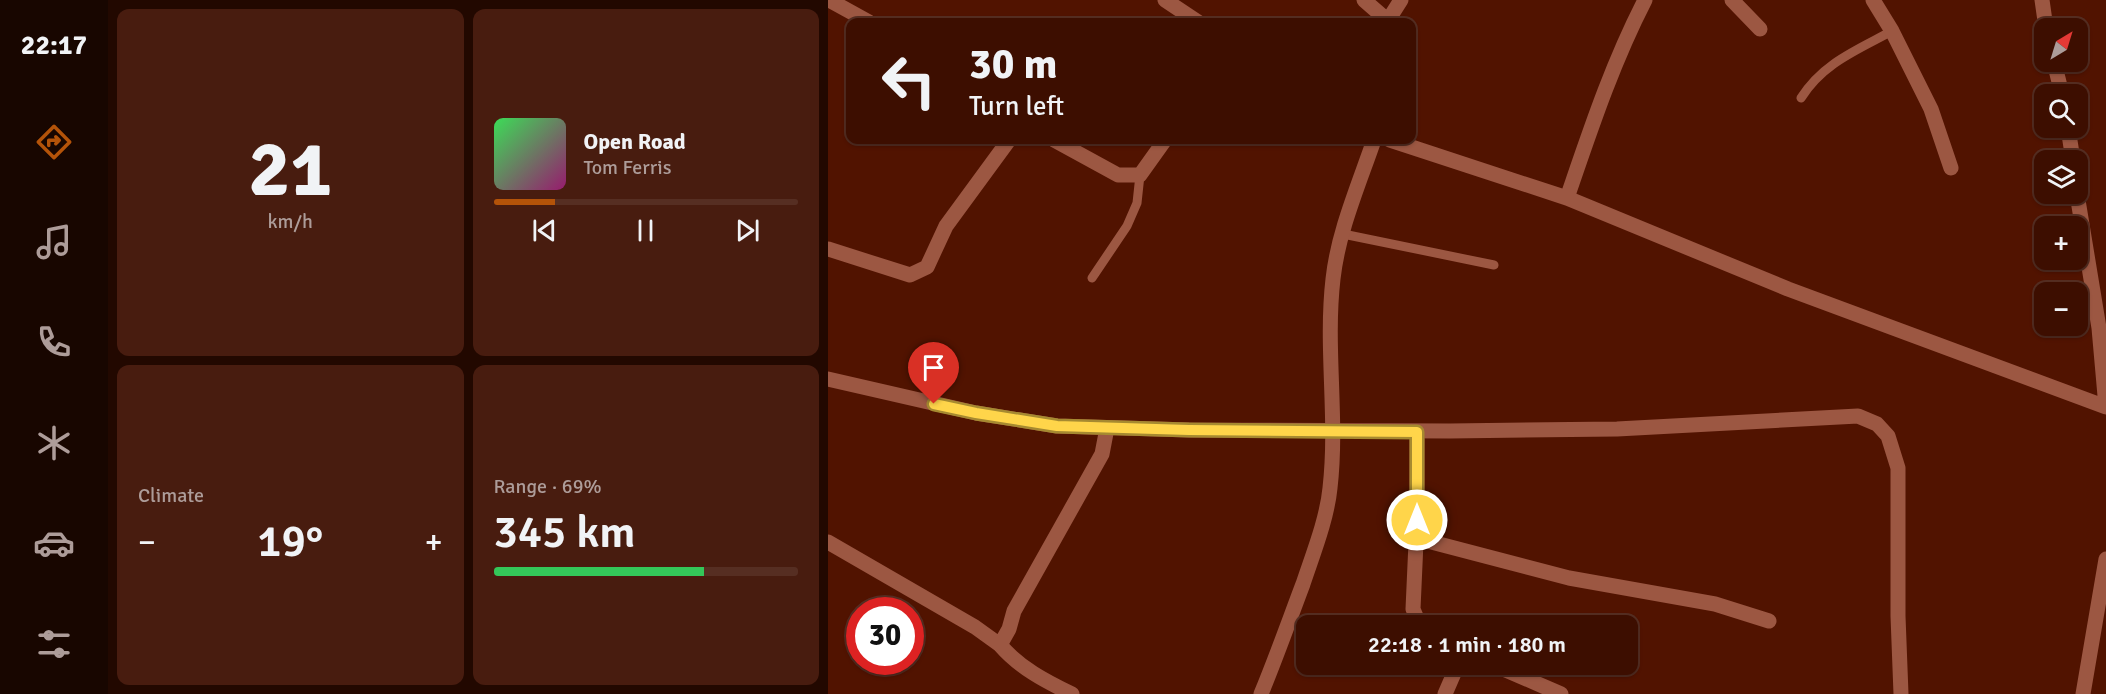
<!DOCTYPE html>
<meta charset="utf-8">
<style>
body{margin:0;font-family:Signika,sans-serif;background:#481c0f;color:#f1f3f6;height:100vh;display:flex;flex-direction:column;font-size:22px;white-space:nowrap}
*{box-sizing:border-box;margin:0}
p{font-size:20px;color:#ad9c99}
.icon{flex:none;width:33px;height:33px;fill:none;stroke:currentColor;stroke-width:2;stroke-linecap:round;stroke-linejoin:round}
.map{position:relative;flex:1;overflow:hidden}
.drawer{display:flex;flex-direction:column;gap:9px;padding:9px;background:#220800;width:720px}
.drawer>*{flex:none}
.top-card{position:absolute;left:18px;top:18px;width:570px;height:126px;border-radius:12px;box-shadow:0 2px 4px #0004,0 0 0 2px #562e22;background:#3d0e00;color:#f1f3f6;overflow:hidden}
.needle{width:39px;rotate:38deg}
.fabs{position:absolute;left:1206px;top:18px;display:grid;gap:12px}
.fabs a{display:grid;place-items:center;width:54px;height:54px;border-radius:12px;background:#3d0e00;box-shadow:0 2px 4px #0004,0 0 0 2px #562e22;font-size:30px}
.speed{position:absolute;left:18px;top:597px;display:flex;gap:12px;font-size:30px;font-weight:700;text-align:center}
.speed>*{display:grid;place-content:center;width:78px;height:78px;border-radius:50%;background:#3d0e00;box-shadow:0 2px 4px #0004,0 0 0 2px #562e22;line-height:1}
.speed .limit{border:9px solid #d22;background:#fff;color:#111}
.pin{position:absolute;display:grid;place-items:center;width:51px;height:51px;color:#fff;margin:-62px -26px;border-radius:50% 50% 50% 0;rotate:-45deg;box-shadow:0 0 6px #0007}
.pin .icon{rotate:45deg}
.me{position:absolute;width:66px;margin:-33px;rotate:0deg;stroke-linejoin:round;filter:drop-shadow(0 0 4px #0008)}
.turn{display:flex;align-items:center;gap:21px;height:126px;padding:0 24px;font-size:27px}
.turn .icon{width:78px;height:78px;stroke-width:2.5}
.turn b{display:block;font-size:42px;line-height:51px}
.big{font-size:45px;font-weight:600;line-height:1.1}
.drawer .card{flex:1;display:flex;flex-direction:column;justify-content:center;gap:9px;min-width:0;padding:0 21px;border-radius:12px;background:#481c0f}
.drawer .dial{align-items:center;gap:0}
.dial b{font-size:78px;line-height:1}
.song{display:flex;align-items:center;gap:18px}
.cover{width:72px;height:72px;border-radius:9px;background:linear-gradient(135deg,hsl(130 70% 55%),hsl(320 70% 35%))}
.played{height:6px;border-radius:3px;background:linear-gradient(90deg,#b45309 20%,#562e22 20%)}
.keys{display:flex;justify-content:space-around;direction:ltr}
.heat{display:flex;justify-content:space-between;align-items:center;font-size:33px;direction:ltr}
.charge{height:9px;border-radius:4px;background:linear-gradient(90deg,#34c759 69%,#562e22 0)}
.drawer .tiles{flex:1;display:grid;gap:9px;grid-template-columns:repeat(2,1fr)}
.trip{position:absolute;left:468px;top:615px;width:342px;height:60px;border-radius:12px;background:#3d0e00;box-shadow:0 2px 4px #0004,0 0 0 2px #562e22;font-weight:600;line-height:60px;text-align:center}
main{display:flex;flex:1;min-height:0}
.tabs{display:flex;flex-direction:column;width:108px;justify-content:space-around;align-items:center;background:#180600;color:#ad9c99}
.tabs .icon{width:42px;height:42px}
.tabs .current{color:#b45309}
.tabs b{font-size:27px;color:#f1f3f6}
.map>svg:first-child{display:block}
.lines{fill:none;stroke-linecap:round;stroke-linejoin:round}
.service{stroke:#9c5742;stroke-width:9}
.minor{stroke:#9c5742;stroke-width:15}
.route-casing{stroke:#a68a30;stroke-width:15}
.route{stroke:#ffd54a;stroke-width:10}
</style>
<main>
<nav class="tabs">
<b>22:17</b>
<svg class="icon current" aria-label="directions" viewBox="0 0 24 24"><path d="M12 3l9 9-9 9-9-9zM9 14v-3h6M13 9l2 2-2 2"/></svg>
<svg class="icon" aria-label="music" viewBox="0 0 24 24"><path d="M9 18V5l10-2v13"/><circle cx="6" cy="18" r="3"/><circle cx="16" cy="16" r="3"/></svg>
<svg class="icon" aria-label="phone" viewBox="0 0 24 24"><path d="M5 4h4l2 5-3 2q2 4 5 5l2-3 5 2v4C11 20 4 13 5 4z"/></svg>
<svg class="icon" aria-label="climate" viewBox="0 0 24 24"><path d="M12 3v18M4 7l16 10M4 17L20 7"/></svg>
<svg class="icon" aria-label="car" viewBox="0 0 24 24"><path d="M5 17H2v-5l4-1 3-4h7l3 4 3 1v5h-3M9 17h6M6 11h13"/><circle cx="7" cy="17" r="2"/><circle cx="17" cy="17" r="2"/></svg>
<svg class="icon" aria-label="filters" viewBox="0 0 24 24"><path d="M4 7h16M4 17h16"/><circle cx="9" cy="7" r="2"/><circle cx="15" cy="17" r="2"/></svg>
</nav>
<section class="drawer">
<div class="tiles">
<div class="card dial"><b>21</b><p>km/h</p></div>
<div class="card">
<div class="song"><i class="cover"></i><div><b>Open Road</b><p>Tom Ferris</p></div></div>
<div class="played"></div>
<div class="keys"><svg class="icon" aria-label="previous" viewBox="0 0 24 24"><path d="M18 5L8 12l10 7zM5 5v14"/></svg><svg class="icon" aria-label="pause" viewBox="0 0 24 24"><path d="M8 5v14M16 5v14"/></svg><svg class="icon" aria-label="next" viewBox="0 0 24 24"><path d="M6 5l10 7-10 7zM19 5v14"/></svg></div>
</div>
<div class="card"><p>Climate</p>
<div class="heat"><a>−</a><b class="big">19°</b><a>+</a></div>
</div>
<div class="card"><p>Range · 69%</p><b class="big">345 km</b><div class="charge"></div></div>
</div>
</section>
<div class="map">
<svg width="1278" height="694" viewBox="0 0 1278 694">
<rect width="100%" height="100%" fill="#511300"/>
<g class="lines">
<!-- service -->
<path class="service" d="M973,98C995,63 1029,50 1064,31
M515,234L666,265
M264,278L299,226L309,203L312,175"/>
<!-- minor -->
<path class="minor" d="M1,0L41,22
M337,0L370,22
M536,0L560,21
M904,0L932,29
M1045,0L1064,31L1103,109L1123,168
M1214,0L1218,28
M559,22L573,0
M1226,62L1234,94
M1240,128L1245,160
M226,140L290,175H312L337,140
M562,140L739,198L960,289L1278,407
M1249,194L1271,328L1278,407
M739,198C762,131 784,64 817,0
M0,249L82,275L99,267L118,226L181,140
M0,379L148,413L229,426L361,430L622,431L789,429L1030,416L1049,424L1060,436L1070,468V616L1073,694
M589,432V520L585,609L592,626
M588,538L741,578L887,604L941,621
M0,542L147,627L172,645L181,629L186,611L274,454L279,428
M172,645C192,668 217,681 244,694
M664,664L733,694
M433,694C448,658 461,621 475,584C485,554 499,519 502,488C510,418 497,348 505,279C510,232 531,184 546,140
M617,694L630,664
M1255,694L1278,559"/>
</g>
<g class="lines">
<defs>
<path id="route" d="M106,404L148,413L229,426L361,430L589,432V520"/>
</defs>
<!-- route casing -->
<use href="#route" class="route-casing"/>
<!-- route -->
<use href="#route" class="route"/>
</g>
</svg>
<div class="fabs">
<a><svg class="needle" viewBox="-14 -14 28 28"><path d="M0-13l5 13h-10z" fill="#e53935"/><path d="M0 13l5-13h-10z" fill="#ad9c99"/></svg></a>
<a><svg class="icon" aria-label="search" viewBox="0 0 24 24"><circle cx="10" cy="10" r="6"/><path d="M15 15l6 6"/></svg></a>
<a><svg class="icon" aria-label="layers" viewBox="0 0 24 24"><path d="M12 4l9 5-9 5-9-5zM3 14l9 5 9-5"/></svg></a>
<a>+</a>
<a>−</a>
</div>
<div class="speed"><div class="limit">30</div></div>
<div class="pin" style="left:106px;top:404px;background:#d93025"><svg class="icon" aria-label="arrive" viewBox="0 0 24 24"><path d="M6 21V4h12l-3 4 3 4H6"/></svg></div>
<svg class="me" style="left:589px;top:520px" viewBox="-20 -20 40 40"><circle r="17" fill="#ffd54a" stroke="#fff" stroke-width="3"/><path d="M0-11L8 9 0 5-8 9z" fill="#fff"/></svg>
<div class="trip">22:18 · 1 min · 180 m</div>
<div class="top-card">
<div class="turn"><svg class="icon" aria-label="left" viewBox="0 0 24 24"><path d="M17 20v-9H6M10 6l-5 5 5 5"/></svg><div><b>30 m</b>Turn left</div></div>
</div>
</div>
</main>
